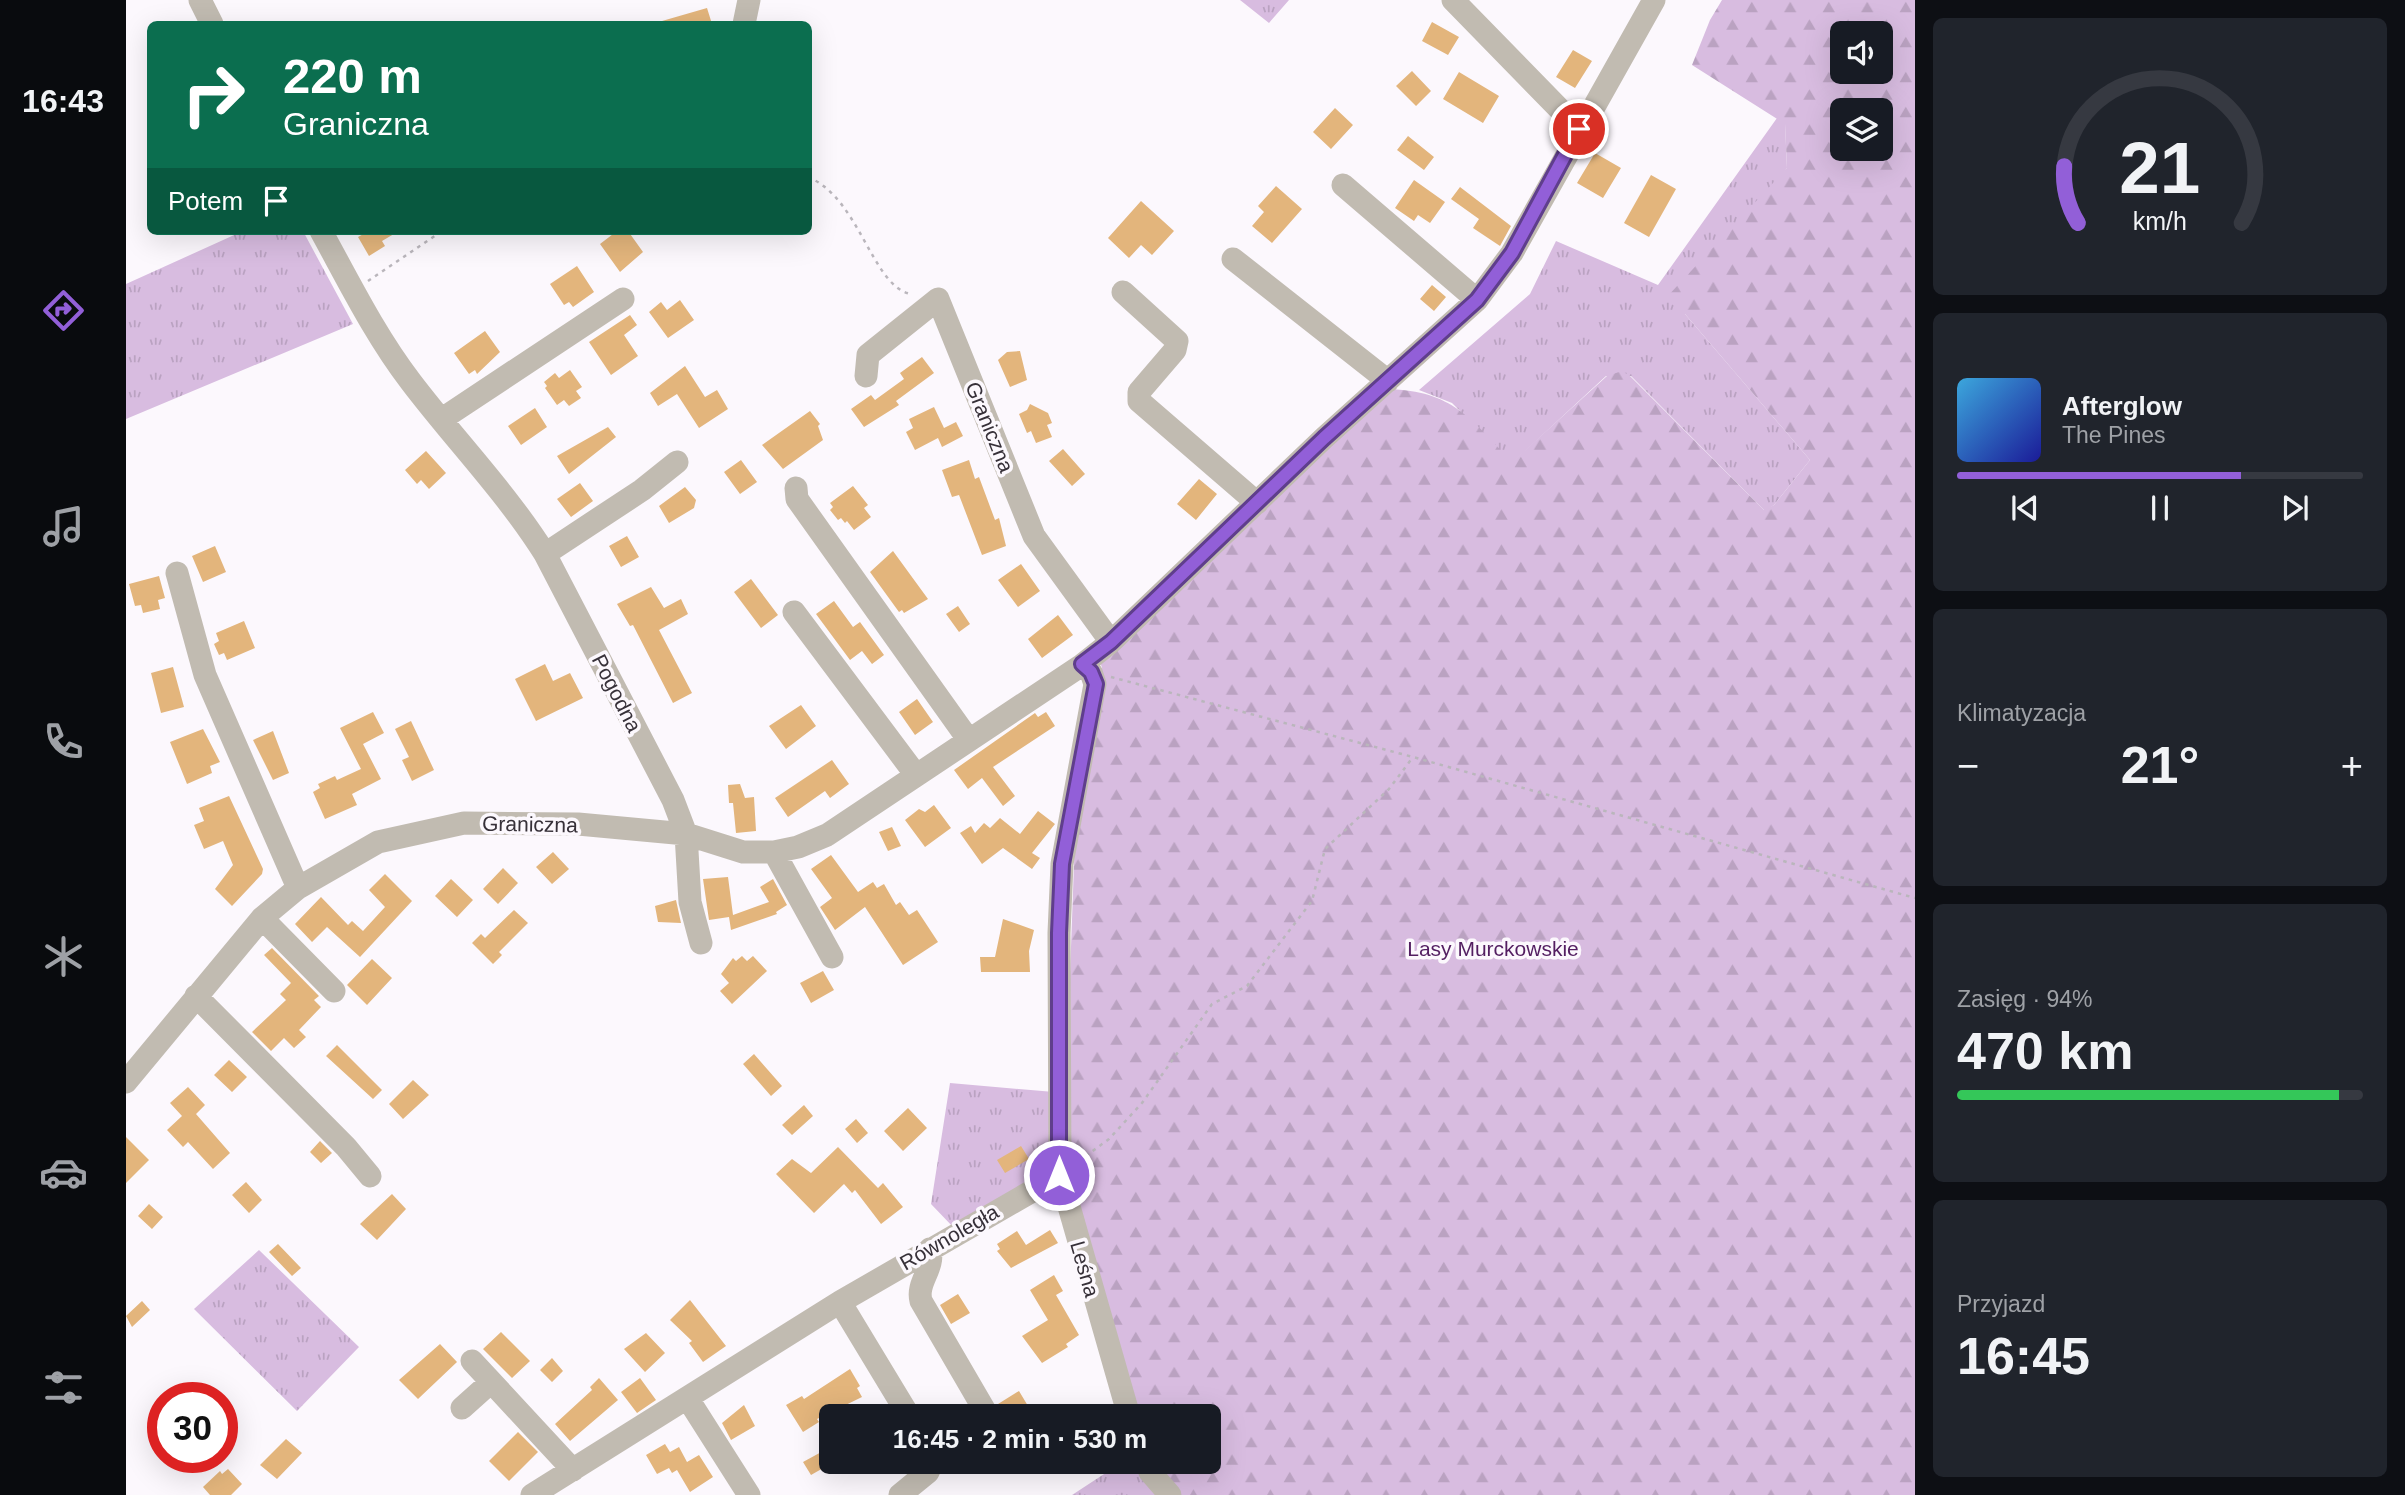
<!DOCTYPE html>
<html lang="pl">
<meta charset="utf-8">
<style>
body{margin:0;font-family:Helvetica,sans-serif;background:#20242c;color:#f1f3f6;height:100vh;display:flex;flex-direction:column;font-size:26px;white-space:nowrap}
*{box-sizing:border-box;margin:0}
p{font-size:23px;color:#9ea1a6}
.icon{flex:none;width:38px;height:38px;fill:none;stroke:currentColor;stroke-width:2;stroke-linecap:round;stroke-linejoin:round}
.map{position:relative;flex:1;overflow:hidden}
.side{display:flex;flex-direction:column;gap:18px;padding:18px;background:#0d0f14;width:490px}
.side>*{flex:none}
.top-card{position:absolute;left:21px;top:21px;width:665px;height:214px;border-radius:10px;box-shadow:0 7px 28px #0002;background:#0b6e4f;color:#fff;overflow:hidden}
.buttons{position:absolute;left:1704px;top:21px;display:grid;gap:14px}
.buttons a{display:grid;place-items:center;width:63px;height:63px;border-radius:10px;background:#171b24;box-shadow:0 7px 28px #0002;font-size:35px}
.speed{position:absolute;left:21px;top:1382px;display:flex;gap:14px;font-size:35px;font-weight:700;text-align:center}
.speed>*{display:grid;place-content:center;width:91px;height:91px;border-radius:50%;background:#171b24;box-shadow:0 7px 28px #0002;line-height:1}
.speed .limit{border:10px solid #d22;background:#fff;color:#111}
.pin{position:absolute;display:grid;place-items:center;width:60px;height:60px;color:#fff;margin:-30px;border:4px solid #fff;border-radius:50%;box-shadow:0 2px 7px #0007}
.me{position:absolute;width:77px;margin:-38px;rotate:0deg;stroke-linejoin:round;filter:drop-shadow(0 0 5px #0008)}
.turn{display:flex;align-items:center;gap:24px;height:147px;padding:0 21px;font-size:32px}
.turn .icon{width:91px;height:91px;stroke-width:2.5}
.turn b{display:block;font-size:49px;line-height:60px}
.then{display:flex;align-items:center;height:66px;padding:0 21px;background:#0003;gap:14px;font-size:26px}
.big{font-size:52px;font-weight:700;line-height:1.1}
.side .tile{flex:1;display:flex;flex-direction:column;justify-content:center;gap:10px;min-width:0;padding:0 24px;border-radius:10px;background:#20242c}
.side .dial{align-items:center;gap:0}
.dial svg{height:182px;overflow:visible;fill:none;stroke:#363941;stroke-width:7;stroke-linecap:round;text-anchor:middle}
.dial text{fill:#f1f3f6;stroke:none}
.song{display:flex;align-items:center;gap:21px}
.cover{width:84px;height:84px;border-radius:10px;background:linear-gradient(135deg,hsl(200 70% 55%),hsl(240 70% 35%))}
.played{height:7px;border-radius:4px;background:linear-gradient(90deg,#925fd8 70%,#363941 70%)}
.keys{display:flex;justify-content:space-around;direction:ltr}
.heat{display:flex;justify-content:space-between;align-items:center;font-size:38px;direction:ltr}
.charge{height:10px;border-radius:5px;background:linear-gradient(90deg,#34c759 94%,#363941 0)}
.trip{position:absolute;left:693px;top:1404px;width:402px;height:70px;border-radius:10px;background:#171b24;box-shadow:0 7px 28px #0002;font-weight:700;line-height:70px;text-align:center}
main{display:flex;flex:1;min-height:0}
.dock{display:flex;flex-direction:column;width:126px;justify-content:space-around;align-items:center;background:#090b0e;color:#9ea1a6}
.dock .icon{width:49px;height:49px}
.dock .selected{color:#925fd8}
.dock b{font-size:32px;color:#f1f3f6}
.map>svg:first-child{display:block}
.grass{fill:url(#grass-tufts)}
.forest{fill:url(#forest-firs);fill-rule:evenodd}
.building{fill:#e3b57c}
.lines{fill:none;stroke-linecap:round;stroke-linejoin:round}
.path{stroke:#bab6bc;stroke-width:2.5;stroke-dasharray:3.5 5;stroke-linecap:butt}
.minor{stroke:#c1bbb1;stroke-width:23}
.route-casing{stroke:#5f3e8c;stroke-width:18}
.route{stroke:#925fd8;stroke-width:12}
.labels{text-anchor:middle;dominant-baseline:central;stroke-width:7;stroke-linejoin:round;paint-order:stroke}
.street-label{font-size:21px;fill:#373139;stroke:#fcf8fd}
.park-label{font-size:21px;fill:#531e61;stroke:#fcf8fd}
</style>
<main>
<nav class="dock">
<b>16:43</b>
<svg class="icon selected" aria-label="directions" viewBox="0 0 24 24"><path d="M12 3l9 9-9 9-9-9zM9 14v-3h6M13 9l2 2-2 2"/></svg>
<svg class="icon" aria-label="music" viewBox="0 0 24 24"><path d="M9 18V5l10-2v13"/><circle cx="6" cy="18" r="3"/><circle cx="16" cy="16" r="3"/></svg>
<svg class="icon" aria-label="phone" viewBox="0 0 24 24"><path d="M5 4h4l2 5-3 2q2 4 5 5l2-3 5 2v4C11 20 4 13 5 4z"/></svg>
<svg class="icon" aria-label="climate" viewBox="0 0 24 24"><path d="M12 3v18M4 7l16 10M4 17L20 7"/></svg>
<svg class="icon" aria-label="car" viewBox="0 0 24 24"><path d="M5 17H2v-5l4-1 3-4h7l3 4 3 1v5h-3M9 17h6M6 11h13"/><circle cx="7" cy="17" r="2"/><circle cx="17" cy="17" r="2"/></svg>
<svg class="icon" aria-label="filters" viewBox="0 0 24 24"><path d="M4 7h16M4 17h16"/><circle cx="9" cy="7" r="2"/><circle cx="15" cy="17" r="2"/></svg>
</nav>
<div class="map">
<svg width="1789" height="1495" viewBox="0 0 1789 1495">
<defs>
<pattern id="grass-tufts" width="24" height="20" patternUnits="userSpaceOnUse" patternTransform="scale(1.75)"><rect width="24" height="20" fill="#d8bce0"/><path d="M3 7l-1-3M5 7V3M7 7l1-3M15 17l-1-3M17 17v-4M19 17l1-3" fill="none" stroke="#baa2c1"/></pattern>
<pattern id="forest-firs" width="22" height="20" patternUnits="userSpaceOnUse" patternTransform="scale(1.75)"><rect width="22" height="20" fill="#d8bce0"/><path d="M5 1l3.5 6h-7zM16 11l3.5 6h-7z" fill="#baa2c1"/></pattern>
</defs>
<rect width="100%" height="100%" fill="#fcf8fd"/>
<!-- grass -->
<path class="grass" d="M1114,0H1163L1143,23Z
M1651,118L1659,123L1661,168L1559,314L1684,460L1648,505L1639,511L1505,376H1480L1386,463L1326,403L1293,390L1404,294L1430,241L1532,285Z
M117,231H177L227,324L0,419V284Z
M824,1083L928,1092L924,1175L828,1228L805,1204Z
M133,1250L233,1347L171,1411L68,1309Z
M998,1461H1018L1042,1495H946Z"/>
<!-- forest -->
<path class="forest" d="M1596,0H1789V1495H1050L1027,1461H1083V1416H1011L945,1175L944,974L949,837L974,700L976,668L973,658L1262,389C1327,391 1344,418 1386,462L1481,376L1496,371L1504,376L1638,510L1648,505L1684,460L1559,314L1539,299L1661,168L1659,124L1566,65L1584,20ZM1717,33H1755V72H1717ZM1717,110H1755V149H1717Z"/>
<!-- building -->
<path class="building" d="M581,8L586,24H536V21Z
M1306,22L1333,37L1322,55L1296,41Z
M1447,50L1466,61L1449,88L1430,77Z
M1286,71L1305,91L1290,106L1270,86Z
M1333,72L1373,96L1357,123L1317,99Z
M1209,108L1227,125L1205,149L1187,132Z
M1282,136L1308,157L1298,170L1271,150Z
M1469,153L1495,168L1477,198L1451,183Z
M1525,175L1550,189L1523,237L1498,223Z
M1288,180L1319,202L1304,223L1292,215L1288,221L1269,208Z
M1150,186L1176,209L1146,243L1126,226L1138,212L1132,206Z
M1334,187L1385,226L1374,246L1347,228L1353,219L1325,199Z
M1015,201L1048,231L1026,255L1015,245L1003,258L982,238Z
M243,231H273L256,241L259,246L243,256L232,237Z
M491,231H502L517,252L494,272L474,244Z
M451,266L468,292L447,307L443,302L438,305L424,284Z
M1306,285L1320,297L1308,311L1294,299Z
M554,300L568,320L542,338L523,312L535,302L541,310Z
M504,315L511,325L498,335L512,356L485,375L463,342Z
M359,331L374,352L351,374L349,370L343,374L328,353Z
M894,351L901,380L884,387L872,360L881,352Z
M796,357L808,373L770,401L773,405L738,427L725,409L745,395L749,400L778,379L774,373Z
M559,366L579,397L591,390L602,409L573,428L551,394L532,406L524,393Z
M444,370L456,387L450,391L455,398L443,406L438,400L431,405L419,388L421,386L418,382L429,373L433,378Z
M904,404L922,413L926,423L921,425L926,437L910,443L905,431L901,433L893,414L901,410Z
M808,407L818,428L830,422L837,436L816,447L812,438L789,450L780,432L787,428L783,419Z
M409,408L421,427L395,445L382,426Z
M684,411L694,424L692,426L697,440L657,469L636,445Z
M482,427L490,437L443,474L431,456Z
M937,449L959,474L946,486L923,461Z
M300,451L320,473L303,489L295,480L291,484L279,470Z
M615,460L631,482L614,494L598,472Z
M843,460L849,479L853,477L869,520L873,518L880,546L856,555L833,495L826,497L816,470Z
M1073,479L1091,494L1070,520L1051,504Z
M454,483L467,501L445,517L431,499Z
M727,486L742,505L738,508L745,517L728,530L721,521L719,523L715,518L712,520L704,510L707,507L704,503Z
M559,487L570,500L568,508L543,523L533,506Z
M501,536L513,557L495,567L483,546Z
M89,546L100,572L77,582L66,556Z
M767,551L802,599L778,613L776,610L773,612L744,572Z
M895,564L914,591L892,607L872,580Z
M33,576L39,598L32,600L34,609L17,613L15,605L9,606L3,584Z
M625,579L652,615L635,628L608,592Z
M525,587L538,608L555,599L562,614L533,630L566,693L547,703L507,625L504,626L491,604Z
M708,601L727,627L734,622L758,655L746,664L736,651L724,660L690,614Z
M832,606L844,624L833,632L820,614Z
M932,615L947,635L916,658L902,639Z
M118,621L129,648L101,660L98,653L93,655L88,644L93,641L90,633Z
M419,664L427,681L444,673L457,698L410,721L389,679Z
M47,667L58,707L35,713L25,673Z
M791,699L807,722L789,735L773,712Z
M675,705L690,726L660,749L643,726Z
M247,712L258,733L237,744L255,779L226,794L231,805L199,819L187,792L194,788L192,784L209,776L211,780L235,769L214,728Z
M920,712L929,726L867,767L889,796L877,806L856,778L842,789L828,770L909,713L912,717Z
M285,721L308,770L286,781L276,760L283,757L269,729Z
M77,729L94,762L84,766L86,773L61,784L44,742Z
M147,731L163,773L147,780L127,740Z
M706,760L723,784L704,798L699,791L662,817L649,798Z
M614,784L619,798L628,797L630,831L610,833L607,803H603L602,785Z
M103,796L137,869L136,874L106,906L89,889L107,865L97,841L78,849L68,825L78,821L73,808Z
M808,805L825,828L799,847L779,820L793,809L799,812Z
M912,811L929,824L906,853L914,858L906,869L877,848L856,864L834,833L845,826L849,833L858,823L864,828L874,818L894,834Z
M766,827L775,846L762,851L753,832Z
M427,852L443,869L426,884L410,867Z
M705,855L732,892L747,882L751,888L758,884L770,905L774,902L783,915L791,910L812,942L777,965L739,907L709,930L694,907L706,898L685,869Z
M377,868L392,883L372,904L357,889Z
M259,874L286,901L234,957L201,927L186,942L169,924L195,897L222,925L226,921L237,931L259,907L243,890Z
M602,877L607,915L643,902L634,887L647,879L661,905L650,912L651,914L605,930L603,917L583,920L577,879Z
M325,879L347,900L331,917L309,896Z
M550,900L555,923L532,922L529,906Z
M388,910L402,923L373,952L376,955L367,964L346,943L355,934L359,938Z
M877,919L908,930L903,951L904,972H855L854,957H869Z
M146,948L193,996L188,1000L195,1007L173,1030L180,1037L168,1048L158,1038L145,1051L126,1032L160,1000L154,994L165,983L138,955Z
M616,956L621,961L627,956L641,971L606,1004L594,991L603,983L595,974L607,958L610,961Z
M246,959L266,978L241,1005L221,985Z
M697,971L708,990L685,1003L674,983Z
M211,1045L256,1090L247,1099L200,1056Z
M628,1054L656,1086L645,1096L617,1064Z
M103,1060L121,1077L106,1092L88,1075Z
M287,1080L303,1095L277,1119L263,1104Z
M62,1087L79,1105L70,1114L104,1153L87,1169L62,1142L57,1147L41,1130L56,1116L44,1103Z
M678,1105L687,1116L666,1135L656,1125Z
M782,1108L801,1128L777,1151L758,1131Z
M730,1119L742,1133L731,1143L719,1129Z
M0,1137L23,1160L0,1183Z
M194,1141L206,1153L195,1163L184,1152Z
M895,1146L903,1159L879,1173L871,1160Z
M712,1147L752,1188L757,1183L777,1207L755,1224L729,1190L726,1193L718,1184L688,1213L650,1174L666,1159L685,1173Z
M120,1182L136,1200L123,1213L106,1195Z
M266,1194L280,1209L251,1240L234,1224Z
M23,1204L37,1217L26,1229L12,1216Z
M924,1230L932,1243L885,1268L871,1251L874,1249L871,1244L891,1231L900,1245Z
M152,1244L175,1268L166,1276L143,1252Z
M928,1275L937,1291L930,1295L953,1335L940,1344L942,1347L916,1363L896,1336L922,1320L904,1290Z
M832,1294L844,1313L825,1324L814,1305Z
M564,1300L600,1346L577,1362L563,1343L566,1341L544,1320Z
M16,1301L24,1310L6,1327L0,1316Z
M375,1332L404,1361L386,1378L357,1349Z
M520,1333L539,1353L519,1372L498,1349Z
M314,1344L331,1362L292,1399L273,1380Z
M426,1358L437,1371L426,1382L414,1370Z
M724,1369L734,1386L731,1388L736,1397L691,1419L693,1422L677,1432L660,1405L676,1396L678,1399Z
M473,1378L492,1400L444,1441L429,1424L466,1390L464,1387Z
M514,1378L530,1400L511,1413L495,1392Z
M893,1391L908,1416H879L872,1404Z
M618,1405L629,1426L605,1440L596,1423Z
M392,1432L412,1452L383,1481L363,1461Z
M160,1439L176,1453L151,1479L134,1465Z
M539,1444L544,1452L553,1447L561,1462L573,1455L587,1477L564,1492L551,1470L546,1473L543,1468L531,1474L520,1455Z
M699,1450L706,1463L685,1475L677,1462Z
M102,1469L116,1484L105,1495H84L77,1487L94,1471L96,1474Z"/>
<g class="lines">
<!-- path -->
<path class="path" d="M682,177C734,198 746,287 785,294
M242,281L316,231
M985,677L1287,757L1789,898
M953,1161L983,1139L1016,1103L1086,1004L1121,986L1186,901L1199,849L1263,789L1287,757"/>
<!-- minor -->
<path class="minor" d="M74,0L86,24
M1327,0L1453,129
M618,24L623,0
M1217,185L1351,300
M195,231C223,282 249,335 285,382C329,440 380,492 419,554L547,800L560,834L564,902L575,943
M1107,259L1262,381
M997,292L1051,341L1049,350L1013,392V401L1131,503
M740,376L742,355L812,299L908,536L985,642
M316,419L497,299
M670,488L671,499L842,739
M419,554L516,490L551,462
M51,573L79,675L172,888
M668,612L790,775
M956,665L965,672L969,684L936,864L933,933L934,1175L1003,1416
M648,852L706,957
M136,918L208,991
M70,996L220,1147L244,1176
M0,1082L136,918L172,888L252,842L338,823L452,824L560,834L617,852H648L672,847L701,835L956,665L985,642L1198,438L1351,300L1386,253L1528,0
M804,1249C809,1269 790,1282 795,1301L862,1416
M714,1302L783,1416
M346,1361L447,1470
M562,1399L623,1495
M336,1408L365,1382
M1020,1461L1024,1472L1044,1495
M406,1495L714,1302L934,1175
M774,1495L802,1472L807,1461"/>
</g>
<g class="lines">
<defs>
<path id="route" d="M933,1175V933L936,864L970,684L965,672L956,664L985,642L1198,438L1351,300L1386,253L1453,129"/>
</defs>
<!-- route casing -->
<use href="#route" class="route-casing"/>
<!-- route -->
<use href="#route" class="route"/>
</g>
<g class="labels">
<!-- street labels -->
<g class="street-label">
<text transform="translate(864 427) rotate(68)">Graniczna</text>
<text transform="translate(491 693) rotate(63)">Pogodna</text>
<text transform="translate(404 824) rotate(1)">Graniczna</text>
<text transform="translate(823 1237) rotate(-30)">Równoległa</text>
<text transform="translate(959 1269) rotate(74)">Leśna</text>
</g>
<!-- park labels -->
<g class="park-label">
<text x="1367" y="948">Lasy Murckowskie</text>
</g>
</g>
</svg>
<div class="buttons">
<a><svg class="icon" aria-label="sound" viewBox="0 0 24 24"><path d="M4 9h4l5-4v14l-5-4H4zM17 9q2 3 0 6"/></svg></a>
<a><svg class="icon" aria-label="layers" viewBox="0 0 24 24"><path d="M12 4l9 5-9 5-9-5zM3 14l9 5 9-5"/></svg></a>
</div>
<div class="speed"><div class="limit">30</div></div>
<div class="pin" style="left:1453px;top:129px;background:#d93025"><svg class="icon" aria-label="arrive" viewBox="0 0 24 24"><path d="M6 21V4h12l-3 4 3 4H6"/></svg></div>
<svg class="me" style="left:933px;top:1175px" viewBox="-20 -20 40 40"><circle r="17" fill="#925fd8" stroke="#fff" stroke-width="3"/><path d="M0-11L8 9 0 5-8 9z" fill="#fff"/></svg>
<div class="trip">16:45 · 2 min · 530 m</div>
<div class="top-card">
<div class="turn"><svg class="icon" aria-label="right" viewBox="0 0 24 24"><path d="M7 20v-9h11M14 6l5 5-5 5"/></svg><div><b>220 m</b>Graniczna</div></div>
<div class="then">Potem<svg class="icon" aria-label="arrive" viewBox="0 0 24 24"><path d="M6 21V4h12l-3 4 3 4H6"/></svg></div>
</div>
</div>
<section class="side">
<div class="tile dial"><svg viewBox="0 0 100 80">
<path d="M14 69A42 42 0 1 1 86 69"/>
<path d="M14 69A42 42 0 0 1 8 44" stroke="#925fd8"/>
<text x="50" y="56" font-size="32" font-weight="700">21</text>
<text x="50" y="72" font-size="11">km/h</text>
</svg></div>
<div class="tile">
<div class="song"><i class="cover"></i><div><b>Afterglow</b><p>The Pines</p></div></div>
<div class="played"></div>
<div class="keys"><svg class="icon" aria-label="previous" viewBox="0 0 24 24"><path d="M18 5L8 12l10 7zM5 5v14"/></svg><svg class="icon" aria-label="pause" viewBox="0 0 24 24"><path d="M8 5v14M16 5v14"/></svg><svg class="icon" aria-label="next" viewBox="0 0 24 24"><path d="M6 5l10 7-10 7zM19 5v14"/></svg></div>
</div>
<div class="tile"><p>Klimatyzacja</p>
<div class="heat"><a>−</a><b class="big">21°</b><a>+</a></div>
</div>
<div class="tile"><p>Zasięg · 94%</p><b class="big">470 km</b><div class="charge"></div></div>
<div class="tile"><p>Przyjazd</p><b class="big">16:45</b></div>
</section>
</main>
